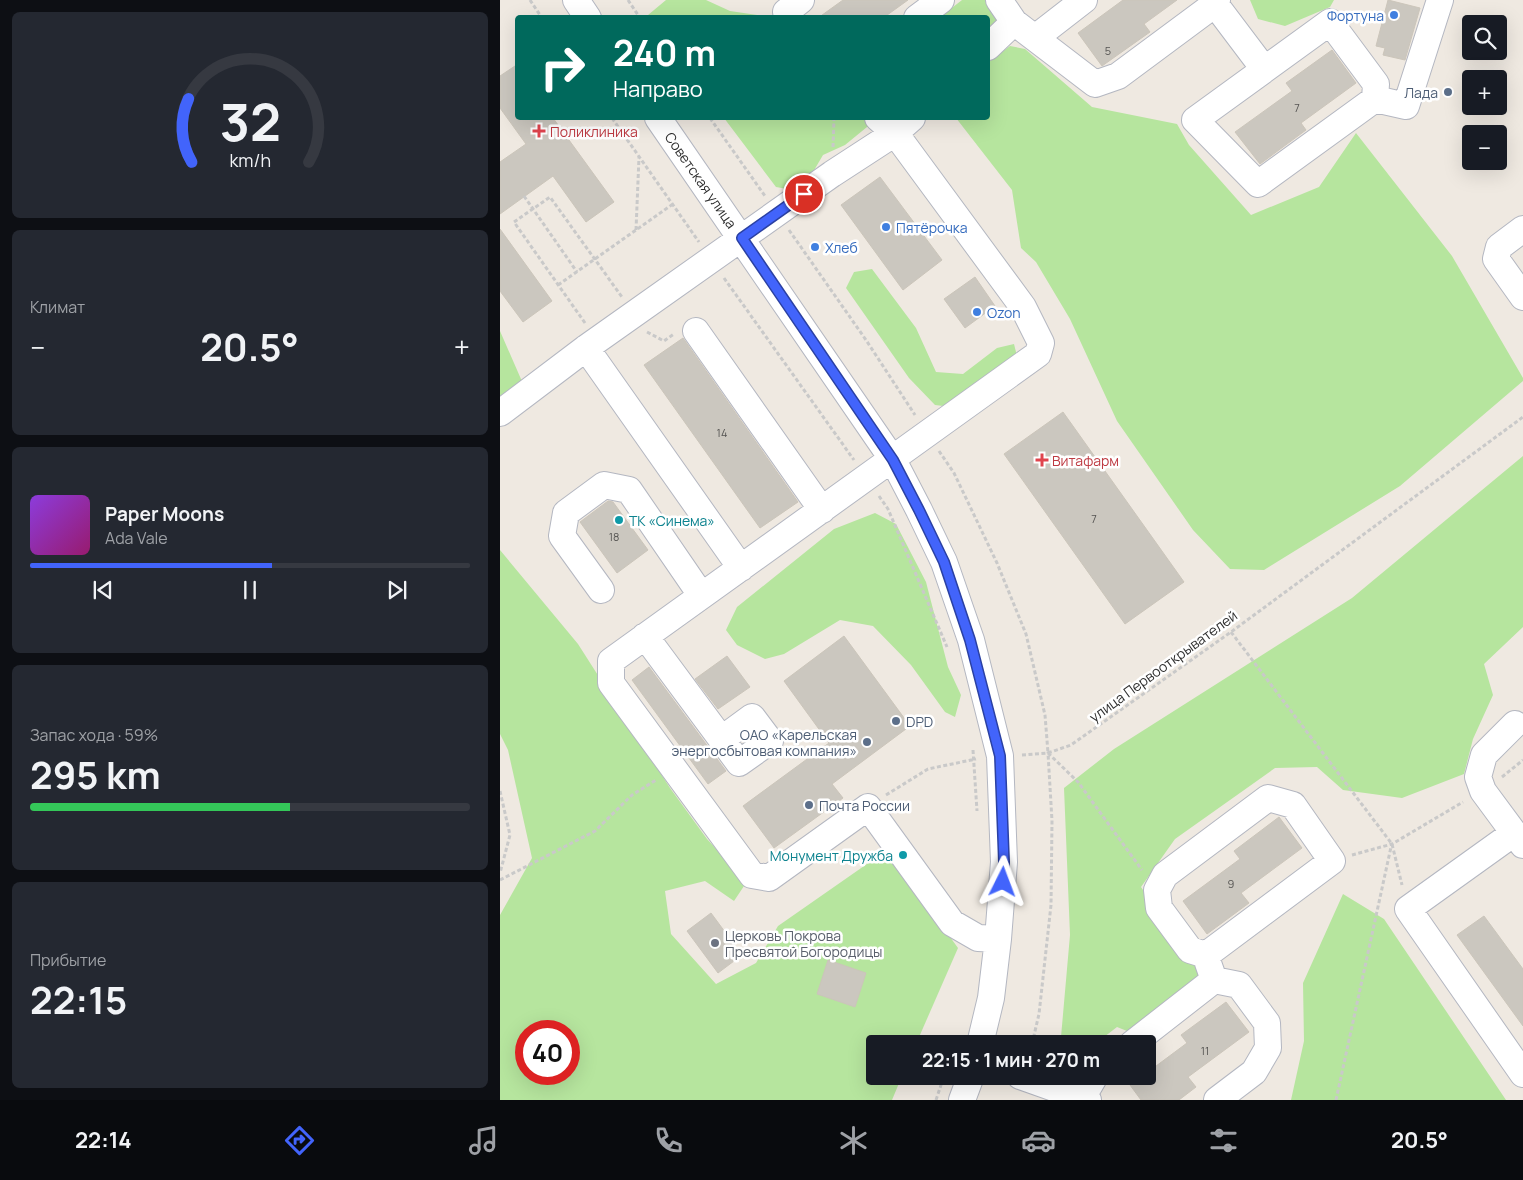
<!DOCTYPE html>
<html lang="ru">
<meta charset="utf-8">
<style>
body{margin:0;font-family:Manrope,sans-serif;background:#242831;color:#f1f3f6;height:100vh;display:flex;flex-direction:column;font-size:19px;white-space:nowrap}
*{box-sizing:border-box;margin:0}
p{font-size:16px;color:#9ea1a6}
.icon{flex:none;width:28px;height:28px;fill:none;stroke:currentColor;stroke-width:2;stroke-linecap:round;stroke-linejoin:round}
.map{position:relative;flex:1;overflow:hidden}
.panel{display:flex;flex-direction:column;gap:12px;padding:12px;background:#0d0f14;width:500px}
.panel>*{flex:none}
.top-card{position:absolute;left:15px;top:15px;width:475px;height:105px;border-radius:5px;box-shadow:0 5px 20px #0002;background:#00695c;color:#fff;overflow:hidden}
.tools{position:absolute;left:962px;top:15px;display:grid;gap:10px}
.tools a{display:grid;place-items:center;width:45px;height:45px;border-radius:5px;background:#171b24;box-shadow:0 5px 20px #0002;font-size:25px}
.speed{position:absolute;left:15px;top:1020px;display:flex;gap:10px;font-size:25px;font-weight:700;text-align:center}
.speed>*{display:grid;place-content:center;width:65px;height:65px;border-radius:50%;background:#171b24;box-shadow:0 5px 20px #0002;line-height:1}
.speed .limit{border:8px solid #d22;background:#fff;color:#111}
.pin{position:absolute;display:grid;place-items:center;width:42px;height:42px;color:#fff;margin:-21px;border:2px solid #fff;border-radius:50%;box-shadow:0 1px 5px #0007}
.me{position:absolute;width:55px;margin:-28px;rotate:3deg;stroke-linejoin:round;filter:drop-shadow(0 0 4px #0008)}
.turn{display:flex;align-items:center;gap:18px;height:105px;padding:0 15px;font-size:22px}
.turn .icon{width:65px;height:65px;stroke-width:2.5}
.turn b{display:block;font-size:35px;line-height:42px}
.big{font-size:38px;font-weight:700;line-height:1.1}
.panel .card{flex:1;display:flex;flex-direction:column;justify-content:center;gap:8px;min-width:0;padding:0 18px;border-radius:8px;background:#242831}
.panel .dial{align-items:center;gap:0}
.dial svg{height:130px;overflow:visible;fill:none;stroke:#363941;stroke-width:7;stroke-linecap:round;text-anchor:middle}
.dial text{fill:#f1f3f6;stroke:none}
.song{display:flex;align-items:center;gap:15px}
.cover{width:60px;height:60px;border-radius:8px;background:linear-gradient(135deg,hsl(270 70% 55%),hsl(320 70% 35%))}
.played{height:5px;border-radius:2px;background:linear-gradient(90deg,#4264fb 55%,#363941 55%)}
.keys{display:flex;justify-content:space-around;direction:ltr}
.heat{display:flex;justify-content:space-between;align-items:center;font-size:28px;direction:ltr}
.charge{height:8px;border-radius:4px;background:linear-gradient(90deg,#34c759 59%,#363941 0)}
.trip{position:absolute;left:366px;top:1035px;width:290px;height:50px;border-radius:5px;background:#171b24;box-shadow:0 5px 20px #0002;font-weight:700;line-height:50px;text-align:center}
.dock{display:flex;height:80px;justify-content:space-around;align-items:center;background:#090b0e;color:#9ea1a6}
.dock .icon{width:35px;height:35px}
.dock .selected{color:#4264fb}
.dock b{font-size:22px;color:#f1f3f6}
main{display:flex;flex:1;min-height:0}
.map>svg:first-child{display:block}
.green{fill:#b6e59e;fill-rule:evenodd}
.building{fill:#cbc7bf;stroke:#cbc5ba}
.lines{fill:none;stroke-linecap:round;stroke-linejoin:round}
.minor-casing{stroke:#b4b7c1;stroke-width:28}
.path{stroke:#c9c9c9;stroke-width:3;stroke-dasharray:4 2.5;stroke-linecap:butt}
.minor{stroke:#fff;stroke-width:26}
.route-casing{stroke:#2b41a3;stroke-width:12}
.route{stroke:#4264fb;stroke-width:9}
.shop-dot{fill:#3f7fe0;stroke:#fff;stroke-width:2}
.service-dot{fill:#5c6f8a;stroke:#fff;stroke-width:2}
.health-dot{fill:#e0444e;stroke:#fff;stroke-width:2}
.culture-dot{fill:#0f9aa8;stroke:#fff;stroke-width:2}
.worship-dot{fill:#6b7280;stroke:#fff;stroke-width:2}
.labels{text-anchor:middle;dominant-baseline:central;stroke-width:5;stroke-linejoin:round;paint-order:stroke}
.number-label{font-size:11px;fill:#555452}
.shop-label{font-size:14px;fill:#366cbe;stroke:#fff;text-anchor:start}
.service-label{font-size:14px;fill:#4e5e75;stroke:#fff;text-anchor:end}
.health-label{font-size:14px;fill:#be3a42;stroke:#fff;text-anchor:start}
.street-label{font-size:14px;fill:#2e2e2e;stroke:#fff}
.culture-label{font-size:14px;fill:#0d838f;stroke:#fff;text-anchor:start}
.worship-label{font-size:14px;fill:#5b616d;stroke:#fff;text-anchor:start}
</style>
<main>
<section class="panel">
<div class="card dial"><svg viewBox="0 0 100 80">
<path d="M14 69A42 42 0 1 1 86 69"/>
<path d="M14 69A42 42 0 0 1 12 30" stroke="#4264fb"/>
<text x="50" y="56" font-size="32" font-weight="700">32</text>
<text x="50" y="72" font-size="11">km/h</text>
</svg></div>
<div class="card"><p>Климат</p>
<div class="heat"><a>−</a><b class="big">20.5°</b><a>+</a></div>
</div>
<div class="card">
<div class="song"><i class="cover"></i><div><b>Paper Moons</b><p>Ada Vale</p></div></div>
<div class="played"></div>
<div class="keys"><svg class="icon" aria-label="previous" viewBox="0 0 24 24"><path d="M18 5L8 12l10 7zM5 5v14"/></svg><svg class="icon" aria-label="pause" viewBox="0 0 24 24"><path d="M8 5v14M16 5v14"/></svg><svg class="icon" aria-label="next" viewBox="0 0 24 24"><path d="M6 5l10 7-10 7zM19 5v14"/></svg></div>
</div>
<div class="card"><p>Запас хода · 59%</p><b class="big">295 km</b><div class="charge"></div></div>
<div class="card"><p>Прибытие</p><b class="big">22:15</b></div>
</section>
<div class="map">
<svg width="1023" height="1100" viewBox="0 0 1023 1100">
<rect width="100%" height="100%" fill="#efe9e1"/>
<!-- green -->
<path class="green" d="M166,0H206L230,11L271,17H150L148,15Z
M462,0H493L498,25L488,34V18H439Z
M750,0H834L830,7L785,26L758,19Z
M510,46L525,49L592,107L677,124L689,145L751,215L819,187L856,133L952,256L1023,378V381L900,486L764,570L730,569L693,530L617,421L570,319L536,262L521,248L512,190L456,118H488V62Z
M224,118H378L345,145L323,155L313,172L293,190L276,187Z
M372,269L416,328L436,372L463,374L497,348L514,344L517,356L452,407L435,405L409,378L346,288L354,272Z
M0,331L24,386L0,408Z
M1023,456V627L984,664L993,695L973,739L964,774L902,798L843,790L817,767L775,768L675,839L641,887L701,975L627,1031L617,1027L595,1044H563L561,1037L570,935L564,788L614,749L852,598Z
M375,513L396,524L426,582L448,667L461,695L455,717L445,712L411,665L373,626L340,620L284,654L265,659L237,645L226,630L237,607L334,529Z
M0,550L78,644L170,788L207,839L230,864L244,886L234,901L205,881L165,891L171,934L216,984L256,963L278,926L387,850L458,948L416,1044H375V1076H402L392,1100H0V915L32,858L8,750L0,734ZM26,1031H69V1074H26Z
M843,894L884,919L1006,1100H791L804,1041L803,983Z"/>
<!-- building -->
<path class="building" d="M343,0H408L383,18H318Z
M623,0H677L644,24L650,32L602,66L578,33Z
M888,0L920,8L905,60L883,55L885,48L876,46Z
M832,50L856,83L801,123L806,130L760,164L735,132L792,91L786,83Z
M18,64V118H53L114,202L86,222L53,176L0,214V162L26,144L0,108V76Z
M380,177L442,260L403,290L341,205Z
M0,229L52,301L23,322L0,291Z
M475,277L495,306L465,328L444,299Z
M183,338L298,502L260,528L144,365Z
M563,412L684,582L625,624L504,454Z
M108,501L113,502L148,550L117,573L80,522Z
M344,636L410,726L332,784L343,798L274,848L243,806L329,743L284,681Z
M227,656L250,687L218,709L195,679Z
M149,667L226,771L208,784L132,680Z
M779,817L802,848L741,893L749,903L707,934L683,901L740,859L734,851Z
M211,913L242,955L218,973L187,931Z
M984,916L1023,969V1026L957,935Z
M328,960L366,973L355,1007L317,994Z
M726,1002L749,1032L688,1077L696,1087L679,1100H641L630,1085L642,1076H648V1072L687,1043L681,1035Z"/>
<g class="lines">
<defs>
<path id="minor" d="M76,0L88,18
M499,0L514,22L595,84L618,76L715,4
M717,0L715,4L764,69
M290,18L286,12L301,0
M417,18L441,0
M830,22L876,84L875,99L758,184L695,120Z
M535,38L584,0
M488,47L514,22
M875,99L906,106L940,0
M158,118L393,460L419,510L444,562L471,640L500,756L504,862L498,939L491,998L480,1044
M378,118L395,133L523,307L541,343L538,354L111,661V683L252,875L269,878L368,807L452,923L478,938L498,939
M1023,229L999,247L996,259L1023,297
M196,331L322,510
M86,348L241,568
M0,413L86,348L332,174L395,133L412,118
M101,590L62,536L66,513L104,485L129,490L201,595
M145,636L239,763L270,741L252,717L222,739
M768,798L793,805L832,861L706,955L690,950L659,908L657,890L665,875Z
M1014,833L983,791L978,777L984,755L1015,724
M1023,845L1014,833L908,909L1023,1074
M714,980L739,985L767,1023L768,1048L754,1072L717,1100
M632,1044L714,980L708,963
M520,1076L588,1100
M582,1098L595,1076
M462,1100L471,1076"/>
</defs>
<!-- minor casing -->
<use href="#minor" class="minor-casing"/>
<!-- path -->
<path class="path" d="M30,0L42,18
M128,0L140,18
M112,118L199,242
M210,118L265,196
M333,147L334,118
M24,196L77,272
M136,230L139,157
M289,230L366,340L415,415
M224,278L354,460
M58,285L173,204
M85,323L14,222L50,197L122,297
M147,332L164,341L174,334
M439,451L454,473L497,563L526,634L545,715L548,753
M379,496L388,509L447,647
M731,632L892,844L902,885
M473,750L477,811
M522,755L548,753L578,782L642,870
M1002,777L1023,760
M0,791L10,835L0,873
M386,795L428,769L476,759
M852,855L892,844L963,802
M0,880L95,831L132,795L156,780
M454,1044L456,1037
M532,1044L539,1014L551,905L552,821L548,753L571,745L731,632L1023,417
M436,1100L444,1076
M836,1100L891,847"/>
<!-- minor -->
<use href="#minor" class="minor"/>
</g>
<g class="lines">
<defs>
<path id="route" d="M304,194L242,238L393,460L419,510L444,562L470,640L500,756L504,862L503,882"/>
</defs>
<!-- route casing -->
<use href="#route" class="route-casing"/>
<!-- route -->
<use href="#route" class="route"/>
</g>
<!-- markers -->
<g class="shop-dot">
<circle cx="894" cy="15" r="5"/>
<circle cx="386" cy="227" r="5"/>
<circle cx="315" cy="247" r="5"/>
<circle cx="477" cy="312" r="5"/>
</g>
<g class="service-dot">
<circle cx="948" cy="92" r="5"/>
<circle cx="396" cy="721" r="5"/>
<circle cx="367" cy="742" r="5"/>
<circle cx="309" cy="805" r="5"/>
</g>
<g class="health-dot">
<path d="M36.5 123.5h5v5h5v5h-5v5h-5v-5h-5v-5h5z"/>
<path d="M539.5 452.5h5v5h5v5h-5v5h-5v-5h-5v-5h5z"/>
</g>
<g class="culture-dot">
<circle cx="119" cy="520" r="5"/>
<circle cx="403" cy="855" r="5"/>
</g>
<circle class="worship-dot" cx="215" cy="943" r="5"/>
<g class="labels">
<!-- number labels -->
<g class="number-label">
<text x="608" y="50">5</text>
<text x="797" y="107">7</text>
<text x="222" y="432">14</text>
<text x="594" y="518">7</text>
<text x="114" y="536">18</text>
<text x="731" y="883">9</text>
<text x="705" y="1050">11</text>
</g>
<!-- shop labels -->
<g class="shop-label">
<text x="884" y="15" text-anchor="end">Фортуна</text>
<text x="396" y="227">Пятёрочка</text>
<text x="325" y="247">Хлеб</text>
<text x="487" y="312">Ozon</text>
</g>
<!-- service labels -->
<g class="service-label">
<text x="938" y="92">Лада</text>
<text x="406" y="721" text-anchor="start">DPD</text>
<text x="357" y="734">ОАО «Карельская<tspan x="357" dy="16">энергосбытовая компания»</tspan></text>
<text x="319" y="805" text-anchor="start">Почта России</text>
</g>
<!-- health labels -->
<g class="health-label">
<text x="50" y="131">Поликлиника</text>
<text x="552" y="460">Витафарм</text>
</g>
<!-- street labels -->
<g class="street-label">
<text transform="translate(201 180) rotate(55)">Советская улица</text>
<text transform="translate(663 666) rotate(-36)">улица Первооткрывателей</text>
</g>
<!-- culture labels -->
<g class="culture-label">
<text x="129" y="520">ТК «Синема»</text>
<text x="393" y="855" text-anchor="end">Монумент Дружба</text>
</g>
<!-- worship labels -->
<g class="worship-label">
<text x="225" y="935">Церковь Покрова<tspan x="225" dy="16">Пресвятой Богородицы</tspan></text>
</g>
</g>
</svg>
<div class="tools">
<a><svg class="icon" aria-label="search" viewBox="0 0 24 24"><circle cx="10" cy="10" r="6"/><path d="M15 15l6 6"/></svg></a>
<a>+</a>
<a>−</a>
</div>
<div class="speed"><div class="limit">40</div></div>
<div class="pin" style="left:304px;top:194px;background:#d93025"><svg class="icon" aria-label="arrive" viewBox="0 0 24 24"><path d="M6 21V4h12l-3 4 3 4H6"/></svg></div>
<svg class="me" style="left:503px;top:882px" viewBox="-20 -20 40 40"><path d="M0-17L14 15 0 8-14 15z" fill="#4264fb" stroke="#fff" stroke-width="4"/></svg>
<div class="trip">22:15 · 1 мин · 270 m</div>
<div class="top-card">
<div class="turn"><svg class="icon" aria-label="right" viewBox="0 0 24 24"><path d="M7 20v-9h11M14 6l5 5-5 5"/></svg><div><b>240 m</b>Направо</div></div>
</div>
</div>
</main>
<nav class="dock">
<b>22:14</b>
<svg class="icon selected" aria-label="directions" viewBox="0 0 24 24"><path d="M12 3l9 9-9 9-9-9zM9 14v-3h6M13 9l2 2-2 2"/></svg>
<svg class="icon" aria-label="music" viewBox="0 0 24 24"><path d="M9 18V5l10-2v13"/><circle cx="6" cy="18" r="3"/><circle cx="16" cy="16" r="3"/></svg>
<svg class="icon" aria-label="phone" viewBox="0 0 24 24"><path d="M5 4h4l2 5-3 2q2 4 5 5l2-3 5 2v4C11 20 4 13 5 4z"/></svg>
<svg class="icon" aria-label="climate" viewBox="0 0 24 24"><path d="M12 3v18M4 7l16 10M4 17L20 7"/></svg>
<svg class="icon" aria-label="car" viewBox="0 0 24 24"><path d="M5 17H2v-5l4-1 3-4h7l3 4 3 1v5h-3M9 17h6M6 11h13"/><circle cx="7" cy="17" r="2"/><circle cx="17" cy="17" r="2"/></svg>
<svg class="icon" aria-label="filters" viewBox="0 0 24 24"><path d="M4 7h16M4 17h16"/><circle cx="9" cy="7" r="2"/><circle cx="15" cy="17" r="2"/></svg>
<b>20.5°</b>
</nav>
